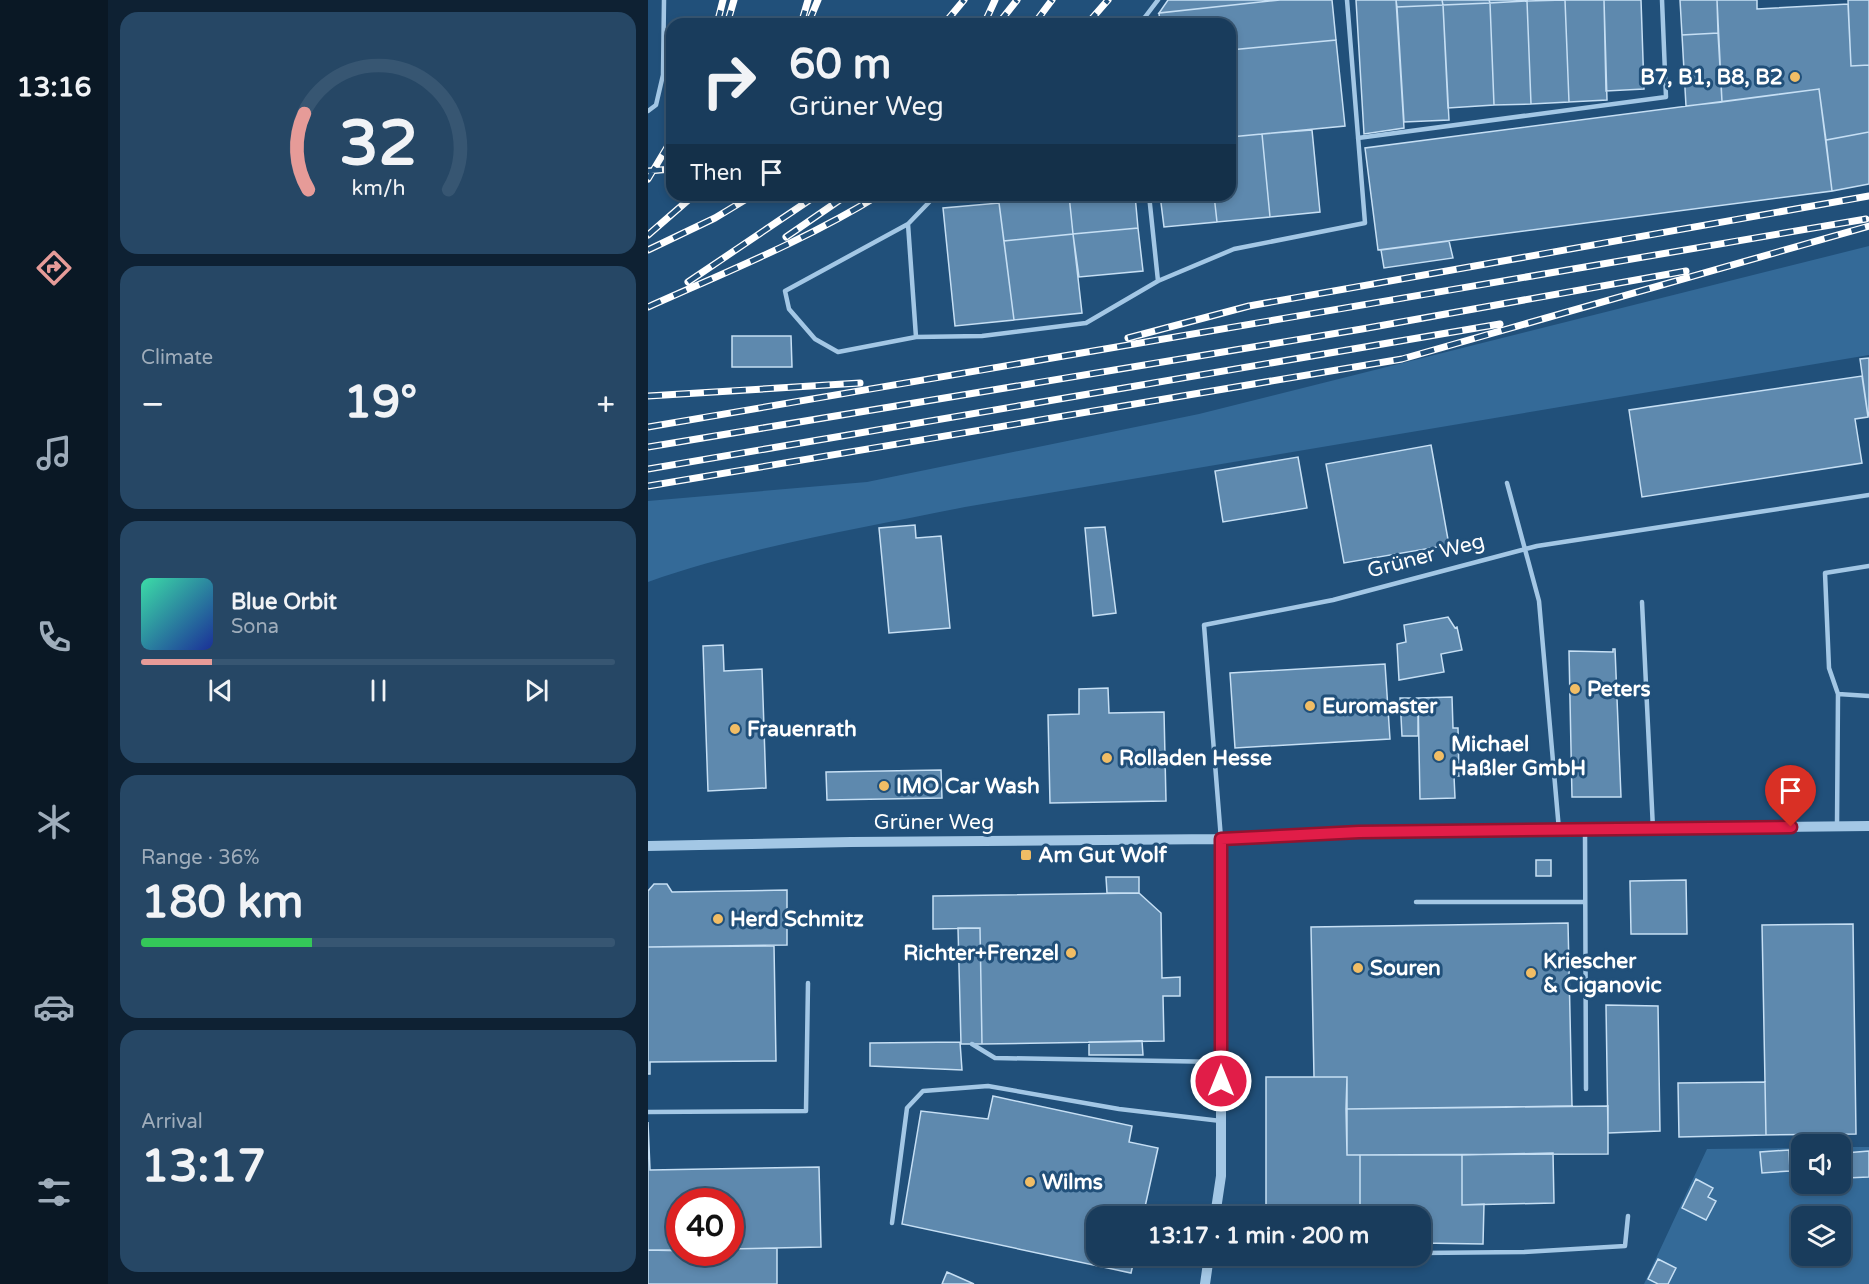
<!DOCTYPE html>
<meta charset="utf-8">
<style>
body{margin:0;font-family:"Varela Round",sans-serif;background:#264765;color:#f1f3f6;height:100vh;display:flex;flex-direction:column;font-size:22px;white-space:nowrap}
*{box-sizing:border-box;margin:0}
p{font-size:20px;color:#9fadbb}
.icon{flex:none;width:33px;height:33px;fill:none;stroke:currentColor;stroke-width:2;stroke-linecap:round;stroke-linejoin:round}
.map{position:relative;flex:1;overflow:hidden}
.panel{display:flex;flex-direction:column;gap:12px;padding:12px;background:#0e2133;width:540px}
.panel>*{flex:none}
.hud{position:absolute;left:18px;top:18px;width:570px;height:183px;border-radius:18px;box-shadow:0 3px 9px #0003,0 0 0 2px #375672;background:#193c5c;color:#f1f3f6;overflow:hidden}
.controls{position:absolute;left:1143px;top:1134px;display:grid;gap:12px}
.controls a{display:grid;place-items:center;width:60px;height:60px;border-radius:12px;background:#193c5c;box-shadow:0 3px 9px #0003,0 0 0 2px #375672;font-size:30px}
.speed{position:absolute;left:18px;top:1188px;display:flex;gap:12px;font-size:30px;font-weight:700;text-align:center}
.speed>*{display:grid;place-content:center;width:78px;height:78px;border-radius:50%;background:#193c5c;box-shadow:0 3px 9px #0003,0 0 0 2px #375672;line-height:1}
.speed .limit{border:9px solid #d22;background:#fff;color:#111}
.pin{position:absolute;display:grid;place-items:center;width:51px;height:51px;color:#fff;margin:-62px -26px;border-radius:50% 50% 50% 0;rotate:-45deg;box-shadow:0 0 6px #0007}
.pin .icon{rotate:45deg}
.me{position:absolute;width:66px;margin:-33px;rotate:0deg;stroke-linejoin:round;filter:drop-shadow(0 0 4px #0008)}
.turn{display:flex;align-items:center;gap:21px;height:126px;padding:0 24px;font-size:27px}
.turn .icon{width:78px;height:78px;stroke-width:2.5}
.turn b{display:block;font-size:42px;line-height:51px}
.then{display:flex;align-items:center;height:57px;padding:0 24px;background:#0003;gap:12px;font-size:22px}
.big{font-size:45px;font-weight:700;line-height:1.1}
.panel .widget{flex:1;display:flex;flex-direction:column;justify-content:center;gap:9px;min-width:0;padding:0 21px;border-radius:18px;background:#264765}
.panel .dial{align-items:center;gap:0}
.dial svg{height:156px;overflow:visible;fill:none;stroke:#375672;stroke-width:7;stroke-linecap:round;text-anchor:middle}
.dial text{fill:#f1f3f6;stroke:none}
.song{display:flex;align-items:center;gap:18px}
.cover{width:72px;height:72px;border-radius:9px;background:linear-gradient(135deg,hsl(160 70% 55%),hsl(230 70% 35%))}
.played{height:6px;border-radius:3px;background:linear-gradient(90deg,#e69b98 15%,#375672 15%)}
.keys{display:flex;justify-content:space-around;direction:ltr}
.heat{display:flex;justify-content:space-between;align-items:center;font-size:33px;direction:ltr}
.charge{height:9px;border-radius:4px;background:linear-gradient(90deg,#34c759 36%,#375672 0)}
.trip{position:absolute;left:438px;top:1206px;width:345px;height:60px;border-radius:18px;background:#193c5c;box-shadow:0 3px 9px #0003,0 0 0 2px #375672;font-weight:700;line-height:60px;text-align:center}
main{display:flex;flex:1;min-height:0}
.menu{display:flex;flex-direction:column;width:108px;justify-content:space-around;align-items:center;background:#0a1825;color:#9fadbb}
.menu .icon{width:42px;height:42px}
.menu .on{color:#e69b98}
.menu b{font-size:27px;color:#f1f3f6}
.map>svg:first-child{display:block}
.green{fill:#346a98;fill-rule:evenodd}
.building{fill:#5e89ae;stroke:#c6dff4;stroke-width:1.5}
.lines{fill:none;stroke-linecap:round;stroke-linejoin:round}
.service{stroke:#a3c7e5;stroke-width:4.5}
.tertiary{stroke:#a3c7e5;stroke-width:10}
.rail-casing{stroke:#fff;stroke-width:7}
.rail{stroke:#21507a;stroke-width:4.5;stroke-dasharray:14;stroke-linecap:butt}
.route-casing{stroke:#92132f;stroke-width:15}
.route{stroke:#e11d48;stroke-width:10}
.poi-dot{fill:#f1bd65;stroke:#21507a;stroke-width:2}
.labels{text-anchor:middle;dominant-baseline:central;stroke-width:6;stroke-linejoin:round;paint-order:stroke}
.poi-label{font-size:21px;font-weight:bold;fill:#fff;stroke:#21507a;text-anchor:start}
.street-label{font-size:21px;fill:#fff;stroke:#21507a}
</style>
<main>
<nav class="menu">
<b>13:16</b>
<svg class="icon on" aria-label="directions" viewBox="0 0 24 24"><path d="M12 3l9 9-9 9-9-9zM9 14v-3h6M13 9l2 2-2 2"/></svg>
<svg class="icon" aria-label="music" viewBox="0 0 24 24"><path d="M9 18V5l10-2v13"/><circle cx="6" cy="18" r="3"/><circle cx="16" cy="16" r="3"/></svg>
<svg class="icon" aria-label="phone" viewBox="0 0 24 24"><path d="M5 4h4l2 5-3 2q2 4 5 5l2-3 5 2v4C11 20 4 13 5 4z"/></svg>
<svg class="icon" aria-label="climate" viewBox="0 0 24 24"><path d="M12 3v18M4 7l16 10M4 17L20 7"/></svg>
<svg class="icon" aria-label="car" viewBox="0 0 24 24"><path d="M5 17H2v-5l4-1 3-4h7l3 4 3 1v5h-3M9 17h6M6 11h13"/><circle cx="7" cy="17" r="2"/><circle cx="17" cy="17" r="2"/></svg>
<svg class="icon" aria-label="filters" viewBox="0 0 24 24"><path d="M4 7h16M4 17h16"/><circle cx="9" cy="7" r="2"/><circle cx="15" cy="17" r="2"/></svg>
</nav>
<section class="panel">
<div class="widget dial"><svg viewBox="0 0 100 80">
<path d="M14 69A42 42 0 1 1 86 69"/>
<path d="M14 69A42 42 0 0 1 12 30" stroke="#e69b98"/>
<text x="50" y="56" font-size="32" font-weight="700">32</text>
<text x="50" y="72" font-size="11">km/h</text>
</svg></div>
<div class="widget"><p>Climate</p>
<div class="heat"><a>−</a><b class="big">19°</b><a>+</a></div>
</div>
<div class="widget">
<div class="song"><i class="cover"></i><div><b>Blue Orbit</b><p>Sona</p></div></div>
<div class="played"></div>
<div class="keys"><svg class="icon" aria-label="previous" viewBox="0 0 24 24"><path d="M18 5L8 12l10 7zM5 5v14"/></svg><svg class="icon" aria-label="pause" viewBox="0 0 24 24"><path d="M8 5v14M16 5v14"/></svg><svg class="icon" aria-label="next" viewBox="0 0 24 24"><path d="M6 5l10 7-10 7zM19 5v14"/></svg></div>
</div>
<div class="widget"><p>Range · 36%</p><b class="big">180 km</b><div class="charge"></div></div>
<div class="widget"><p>Arrival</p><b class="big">13:17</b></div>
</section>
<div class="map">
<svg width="1221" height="1284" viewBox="0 0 1221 1284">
<rect width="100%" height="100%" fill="#21507a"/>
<!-- green -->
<path class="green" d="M1221,246V355L317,507C213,528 100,547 0,582V501L219,482L551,414Z
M1193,1147H1221V1284H996L1059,1149L1153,1148L1154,1184H1192ZM1154,1216H1192V1256H1154Z"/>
<!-- building -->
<path class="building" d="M520,0H632L511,13Z
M632,0H684L688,40L582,50V24H512L511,13Z
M708,0H748L756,128L716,134Z
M748,0H794L795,5L749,7Z
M794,0H841L842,3L795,5Z
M841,0H879V1L842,3Z
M917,0H956L959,100L921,102Z
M917,0L921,102L883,104L879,1Z
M956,0H993L996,89L958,91Z
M1032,0H1069L1070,33L1034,35Z
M1069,0H1109V9L1200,4L1203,66L1221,65V132L1178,140L1171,89L1074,102Z
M1200,0H1221V65L1203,66Z
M879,1L883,104L846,105L842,3Z
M842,3L846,105L800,108L795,5Z
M795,5L801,120L756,122L749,7Z
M1070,33L1074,102L1038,106L1034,35Z
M688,40L697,126L582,137V50Z
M1171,89L1184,191L730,250L717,148Z
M664,130L672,212L622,217L614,134Z
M1221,132V184L1184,191L1178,140Z
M614,134L622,217L569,222L566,195H582V137Z
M350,195H421L425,234L356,241Z
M421,195H487L490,228L425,234Z
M512,195H566L569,222L516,227Z
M351,203L366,320L307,326L295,208Z
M490,228L495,271L431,277L425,234Z
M425,234L434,313L366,320L356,241Z
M801,241L805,258L736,268L733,250Z
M84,336H143L144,367H84Z
M1221,358V416H1220L1212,359Z
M1214,376L1220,417L1207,419L1214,463L994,497L981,410Z
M783,445L801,545L696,563L678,464Z
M650,457L659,508L575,522L567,471Z
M267,525L268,538L293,536L302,628L241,633L231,528Z
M457,527L468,613L445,616L437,528Z
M800,617L807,628L809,627L814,650L793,654L796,672L751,680L749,644L758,642L756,625Z
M75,645L76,671L114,669L118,788L60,791L55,646Z
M965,649H967L973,797H924L921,651L965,652Z
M737,664L742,739L587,748L582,673Z
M460,688L461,713L516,712L518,801L402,803L400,715L431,714V689Z
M804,697L805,728H810L811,776H806L807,798L772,799L770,698Z
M752,698H770V736H754Z
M293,770L294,798L179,800L178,772Z
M888,860H903V876H888Z
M458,877H491V893H459Z
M1038,880L1039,934H983L982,881Z
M6,884H19L24,892L139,890V945L0,947V891Z
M491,893L513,913L514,978L532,977V996H515L516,1041L334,1044L332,928L285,929V896Z
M920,923L924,1106L698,1109L699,1077H666L663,927Z
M1205,924L1208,1134L1118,1135L1114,925Z
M310,928H332L334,1044H313Z
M126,946L128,1061L2,1062V1074H0V947Z
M958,1005L1010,1006L1012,1131L960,1133Z
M494,1041L495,1055H441V1042Z
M312,1042L314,1070L222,1066V1043Z
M618,1077H699V1155H712V1216H618Z
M1117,1082L1118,1135L1031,1137L1030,1083Z
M345,1096L484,1126L481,1142L510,1148L495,1216H448V1256H487L483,1273L254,1224L273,1111L340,1119Z
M960,1106V1154L699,1155L698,1109Z
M0,1122L2,1170L171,1167L173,1247L82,1249V1202H32V1250H0Z
M1141,1150L1142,1171L1114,1173L1112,1152Z
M1221,1151V1177L1198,1178L1197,1153Z
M905,1153L906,1203L814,1205V1155Z
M712,1155H814V1205L836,1204L835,1244L772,1243V1216H712Z
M1147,1156H1154V1172L1148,1173Z
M1048,1179L1065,1188L1060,1197L1068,1201L1058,1220L1034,1208Z
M129,1248V1284H0V1250L82,1252V1249Z
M1010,1259L1028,1268L1020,1284H1010L1000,1279Z
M299,1272L326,1284H294Z"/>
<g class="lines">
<!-- service -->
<path class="service" d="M488,24L497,17L510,0
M0,111L8,105L15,75L16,0
M710,138L1018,97L1014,0
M288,195L260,224L268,337L334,336L438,323L510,281L586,249L717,223L699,0
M501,195L510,281
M260,224L137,291L141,309L167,339L190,352L268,337
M859,483L891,601L911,830
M994,602L1005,829
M1190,694L1181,668L1177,573L1221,566
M1189,827L1190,694L1221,696
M937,830L938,1089
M573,839L556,625L685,600L889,546L1221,495
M768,902H937
M324,1044L347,1058L572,1062
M0,1112L158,1111L160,983
M244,1223L259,1108L275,1091L340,1086L471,1109L573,1121
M772,1253L876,1252L977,1246L980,1216"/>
<!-- tertiary -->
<path class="tertiary" d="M0,846L203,842L573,839L711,832L1221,826
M567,1216L573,1176V839
M557,1284L561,1256"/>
<defs>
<path id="rail" d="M69,24L75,0
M79,24L86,0
M153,24L160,0
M160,24L170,0
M296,24L316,0
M336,24L347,0
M350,24L369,0
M386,24L404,0
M439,24L460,0
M0,171L24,169
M0,179L24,139
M0,235L46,195
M138,237L199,195
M0,250L67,218L105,195
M40,282L169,195
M0,307C78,272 158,240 231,195
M480,338L601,306L1221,196
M0,396L212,383
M0,427L1218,219
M0,447L714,329L1038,271
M0,469L852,324
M0,486L754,359L1221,226"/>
</defs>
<!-- rail casing -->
<use href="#rail" class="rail-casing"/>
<!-- rail -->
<use href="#rail" class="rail"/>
</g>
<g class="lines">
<defs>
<path id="route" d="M573,1081V839L711,832L1143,827"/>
</defs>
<!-- route casing -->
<use href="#route" class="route-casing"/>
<!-- route -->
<use href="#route" class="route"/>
</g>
<!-- markers -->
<g class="poi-dot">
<circle cx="1147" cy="77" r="6"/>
<circle cx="927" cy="689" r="6"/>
<circle cx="662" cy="706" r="6"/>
<circle cx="87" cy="729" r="6"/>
<circle cx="791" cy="756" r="6"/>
<circle cx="459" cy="758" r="6"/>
<circle cx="236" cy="786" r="6"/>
<rect x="372" y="849" width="12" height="12" rx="3"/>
<circle cx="70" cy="919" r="6"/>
<circle cx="423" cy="953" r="6"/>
<circle cx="710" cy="968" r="6"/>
<circle cx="883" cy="973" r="6"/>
<circle cx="382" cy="1182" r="6"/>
</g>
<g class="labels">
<!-- poi labels -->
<g class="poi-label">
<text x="1135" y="77" text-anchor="end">B7, B1, B8, B2</text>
<text x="939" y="689">Peters</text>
<text x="674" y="706">Euromaster</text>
<text x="99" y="729">Frauenrath</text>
<text x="803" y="744">Michael<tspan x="803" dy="24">Haßler GmbH</tspan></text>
<text x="471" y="758">Rolladen Hesse</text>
<text x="248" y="786">IMO Car Wash</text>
<text x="390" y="855">Am Gut Wolf</text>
<text x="82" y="919">Herd Schmitz</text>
<text x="411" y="953" text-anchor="end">Richter+Frenzel</text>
<text x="895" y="961">Kriescher<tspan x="895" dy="24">&amp; Ciganovic</tspan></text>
<text x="722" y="968">Souren</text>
<text x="394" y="1182">Wilms</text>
</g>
<!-- street labels -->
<g class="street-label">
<text transform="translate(778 556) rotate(-15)">Grüner Weg</text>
<text x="286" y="822">Grüner Weg</text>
</g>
</g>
</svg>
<div class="controls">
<a><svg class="icon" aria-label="sound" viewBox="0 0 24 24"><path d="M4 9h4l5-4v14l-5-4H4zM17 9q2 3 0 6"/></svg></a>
<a><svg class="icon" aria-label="layers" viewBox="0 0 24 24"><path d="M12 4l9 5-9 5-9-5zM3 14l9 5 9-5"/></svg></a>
</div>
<div class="speed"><div class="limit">40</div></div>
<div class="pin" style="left:1143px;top:827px;background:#d93025"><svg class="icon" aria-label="arrive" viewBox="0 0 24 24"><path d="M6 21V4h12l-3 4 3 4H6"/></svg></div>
<svg class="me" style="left:573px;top:1081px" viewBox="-20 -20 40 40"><circle r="17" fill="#e11d48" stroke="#fff" stroke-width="3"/><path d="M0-11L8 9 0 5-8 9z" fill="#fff"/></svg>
<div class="trip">13:17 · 1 min · 200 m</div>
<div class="hud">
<div class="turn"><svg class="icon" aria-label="right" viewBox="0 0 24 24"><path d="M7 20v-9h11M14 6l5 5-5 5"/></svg><div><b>60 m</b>Grüner Weg</div></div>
<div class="then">Then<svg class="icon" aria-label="arrive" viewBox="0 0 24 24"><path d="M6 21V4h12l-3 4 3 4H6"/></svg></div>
</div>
</div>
</main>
